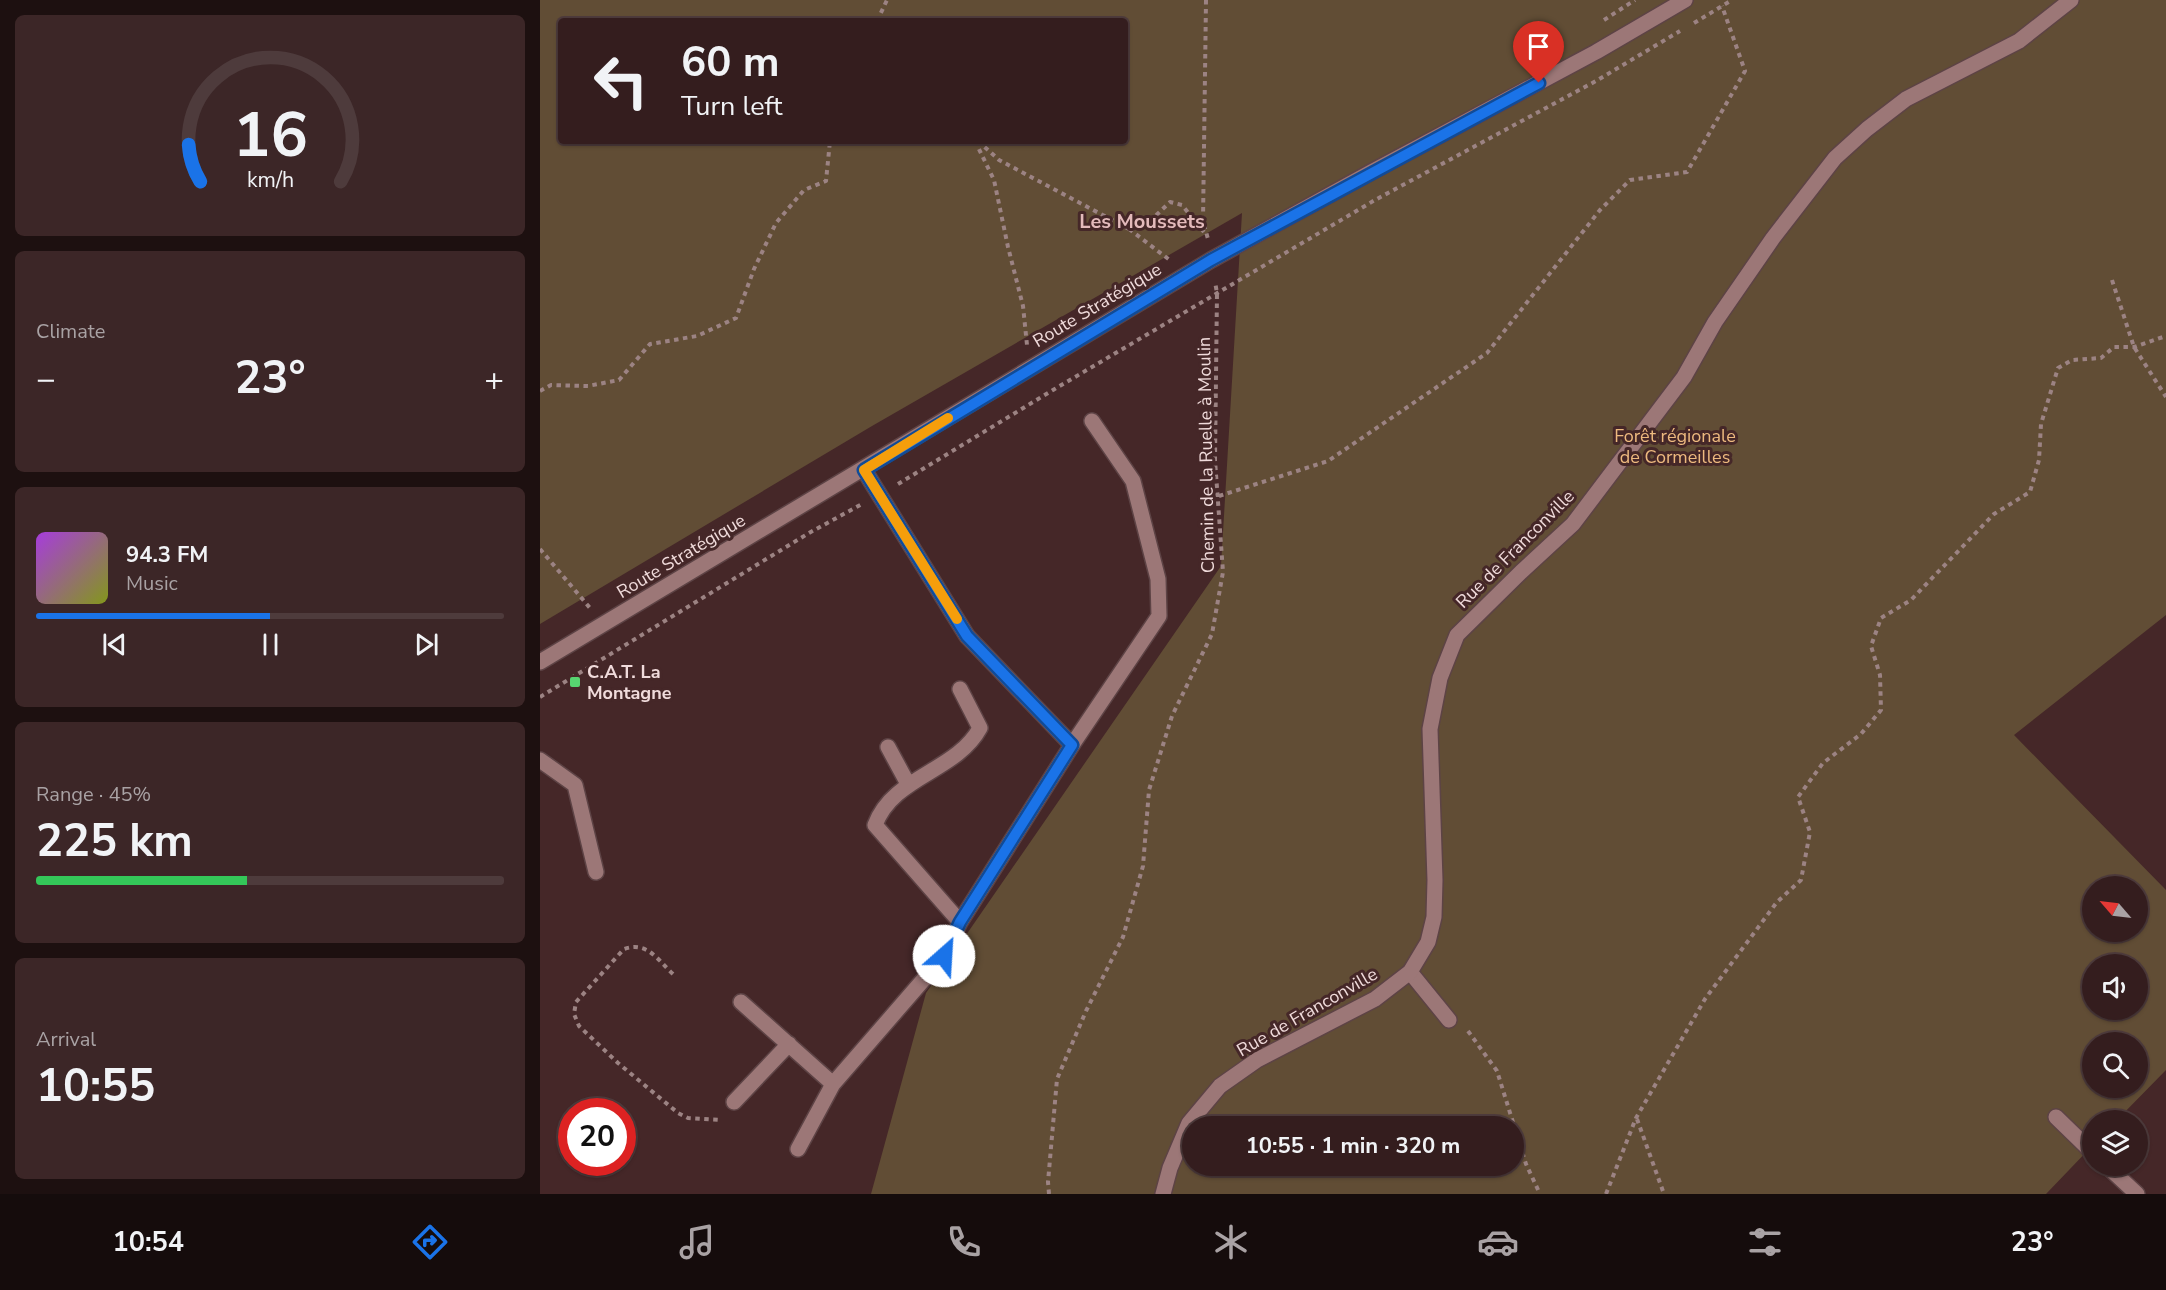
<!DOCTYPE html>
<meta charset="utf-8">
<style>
body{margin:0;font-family:"Nunito Sans",sans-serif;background:#3c2627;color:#f1f3f6;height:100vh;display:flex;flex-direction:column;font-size:22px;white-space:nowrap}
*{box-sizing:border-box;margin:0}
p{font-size:20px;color:#a9a2a4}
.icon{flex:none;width:33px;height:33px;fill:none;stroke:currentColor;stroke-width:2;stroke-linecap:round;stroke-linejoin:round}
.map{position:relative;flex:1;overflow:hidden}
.side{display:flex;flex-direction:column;gap:15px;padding:15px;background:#1d1010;width:540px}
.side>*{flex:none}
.guide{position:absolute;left:18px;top:18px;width:570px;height:126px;border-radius:6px;box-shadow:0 2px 4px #0004,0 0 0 2px #4e3b3c;background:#341d1e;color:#f1f3f6;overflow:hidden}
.needle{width:39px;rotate:298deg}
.fabs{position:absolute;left:1542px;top:876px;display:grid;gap:12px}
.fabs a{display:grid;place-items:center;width:66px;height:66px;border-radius:50%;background:#341d1e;box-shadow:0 2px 4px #0004,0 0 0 2px #4e3b3c;font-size:30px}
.speed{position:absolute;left:18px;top:1098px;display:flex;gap:12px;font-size:30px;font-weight:700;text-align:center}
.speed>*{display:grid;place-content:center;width:78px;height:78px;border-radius:50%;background:#341d1e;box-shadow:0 2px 4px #0004,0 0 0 2px #4e3b3c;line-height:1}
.speed .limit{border:9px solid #d22;background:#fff;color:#111}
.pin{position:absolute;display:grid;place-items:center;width:51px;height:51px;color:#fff;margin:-62px -26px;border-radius:50% 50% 50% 0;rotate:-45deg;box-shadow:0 0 6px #0007}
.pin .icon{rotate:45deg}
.me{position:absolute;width:66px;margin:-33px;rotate:26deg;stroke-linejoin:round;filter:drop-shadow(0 0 4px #0008)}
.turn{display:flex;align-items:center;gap:21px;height:126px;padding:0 24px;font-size:27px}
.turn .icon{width:78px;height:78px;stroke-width:2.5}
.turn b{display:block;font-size:42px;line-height:51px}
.big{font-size:45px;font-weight:700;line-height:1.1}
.side .card{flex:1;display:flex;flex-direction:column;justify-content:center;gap:9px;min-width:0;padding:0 21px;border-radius:9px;background:#3c2627}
.side .dial{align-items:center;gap:0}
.dial svg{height:156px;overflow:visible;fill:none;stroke:#4e3b3c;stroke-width:7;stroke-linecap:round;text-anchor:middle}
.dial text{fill:#f1f3f6;stroke:none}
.song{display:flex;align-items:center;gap:18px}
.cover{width:72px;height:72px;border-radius:9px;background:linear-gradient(135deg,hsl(280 70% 55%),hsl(70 70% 35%))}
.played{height:6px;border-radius:3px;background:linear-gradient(90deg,#1a73e8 50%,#4e3b3c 50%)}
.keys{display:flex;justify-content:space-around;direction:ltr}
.heat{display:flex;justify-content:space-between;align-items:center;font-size:33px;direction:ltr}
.charge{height:9px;border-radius:4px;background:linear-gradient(90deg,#34c759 45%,#4e3b3c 0)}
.trip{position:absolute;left:642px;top:1116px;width:342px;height:60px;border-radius:30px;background:#341d1e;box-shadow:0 2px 4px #0004,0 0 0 2px #4e3b3c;font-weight:700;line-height:60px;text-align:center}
.tab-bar{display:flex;height:96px;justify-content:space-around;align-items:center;background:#150c0c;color:#a9a2a4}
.tab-bar .icon{width:42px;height:42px}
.tab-bar .current{color:#1a73e8}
.tab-bar b{font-size:27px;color:#f1f3f6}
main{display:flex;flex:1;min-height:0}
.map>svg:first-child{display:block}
.green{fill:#614d35;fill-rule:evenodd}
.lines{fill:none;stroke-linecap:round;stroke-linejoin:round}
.lane-casing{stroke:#5d4345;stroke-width:18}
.secondary-casing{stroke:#5d4345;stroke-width:18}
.path{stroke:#9c8383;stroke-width:4;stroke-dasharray:4.5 4.5;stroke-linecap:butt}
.lane{stroke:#9c7777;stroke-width:15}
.secondary{stroke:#9c7777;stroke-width:15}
.route-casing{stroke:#114b97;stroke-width:15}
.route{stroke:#1a73e8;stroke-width:10}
.slow{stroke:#f59e0b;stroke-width:10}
.poi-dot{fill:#57d570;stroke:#452728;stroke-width:2}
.labels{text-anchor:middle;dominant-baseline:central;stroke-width:6;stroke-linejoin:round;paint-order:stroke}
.street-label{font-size:18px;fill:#f0dbdb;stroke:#452728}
.park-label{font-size:18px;fill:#eeba7f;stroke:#452728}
.poi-label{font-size:18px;font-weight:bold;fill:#f0dbdb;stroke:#452728;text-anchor:start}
.neighbourhood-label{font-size:20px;font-weight:bold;fill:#e3babb;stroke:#452728}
</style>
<main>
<section class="side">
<div class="card dial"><svg viewBox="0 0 100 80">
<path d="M14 69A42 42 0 1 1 86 69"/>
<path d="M14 69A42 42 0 0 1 8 50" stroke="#1a73e8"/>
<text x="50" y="56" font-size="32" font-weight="700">16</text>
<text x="50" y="72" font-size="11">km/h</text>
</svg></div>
<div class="card"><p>Climate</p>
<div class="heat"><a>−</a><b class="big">23°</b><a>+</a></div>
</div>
<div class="card">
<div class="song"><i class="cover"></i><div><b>94.3 FM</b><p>Music</p></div></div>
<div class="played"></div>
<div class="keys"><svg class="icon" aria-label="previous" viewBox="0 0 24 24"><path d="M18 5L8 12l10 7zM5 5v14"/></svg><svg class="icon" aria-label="pause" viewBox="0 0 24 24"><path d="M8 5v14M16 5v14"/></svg><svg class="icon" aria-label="next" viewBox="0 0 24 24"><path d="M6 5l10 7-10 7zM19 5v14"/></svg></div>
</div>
<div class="card"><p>Range · 45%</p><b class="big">225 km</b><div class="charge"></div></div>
<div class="card"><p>Arrival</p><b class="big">10:55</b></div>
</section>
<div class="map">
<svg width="1626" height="1194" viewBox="0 0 1626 1194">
<rect width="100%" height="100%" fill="#452728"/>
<!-- green -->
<path class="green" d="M0,0H1626V615L1474,735L1626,890V1070L1577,1120H1552V1146L1506,1194H331L386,993L681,566L702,213L332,426L0,624ZM21,21H585V141H21ZM1552,886H1598V932H1552ZM1552,964H1598V1010H1552ZM1552,1042H1598V1088H1552ZM652,1126H974V1166H652Z"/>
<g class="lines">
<defs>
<path id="lane" d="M420,689L440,728C416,772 353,776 335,825L420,922
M532,745L619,616L618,579L593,481L552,421
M348,747L368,784
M0,760L35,785L56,872
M870,972L909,1020
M201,1002L293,1084
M194,1102L249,1044
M1516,1117L1552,1152
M258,1149L293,1084L404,956L420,922L532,745L427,636L324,470
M1567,1166L1597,1194"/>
<path id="secondary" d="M0,662L671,260L831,172L1056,52L1145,0
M623,1194L630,1168L649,1123L680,1086L717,1060L835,999L870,972L888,942L894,917L895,880L890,729L900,678L917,635L981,572L1033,524L1144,377L1175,322L1233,238L1295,158L1327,129L1366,99L1479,41L1531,0"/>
</defs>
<!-- lane casing -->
<use href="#lane" class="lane-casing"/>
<!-- secondary casing -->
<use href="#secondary" class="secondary-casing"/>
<!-- path -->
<path class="path" d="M666,0L663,221L668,239
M1064,20L1095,0
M337,21L347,0
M1154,23L1192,0
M435,141L454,180L468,247L483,306L487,345
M438,141L459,160L589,229L606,225L630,202L642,205L664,232
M589,229L631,261
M1572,280L1594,347L1626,397
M0,391L11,385L48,386L79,380L110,344L157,336L196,318L214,269L236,223L264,190L286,181L290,141
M358,484L513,390L835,200L1056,81L1140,31
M679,496L788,461L947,353L1060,210L1090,180L1147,172L1205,71L1182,6
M0,549L50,608
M0,697L269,533L322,504
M133,974C117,959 107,941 84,949L36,1002L34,1014L39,1026L78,1063L138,1113L148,1118L181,1120
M928,1031L957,1071L986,1164L1000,1194
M1097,1119L1124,1194
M509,1194L508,1182L517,1079L546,1011L583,937L603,866L609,790L632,716L672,634L683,572L675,460L677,293L675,282
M1066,1194L1096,1118L1165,999L1237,902L1261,880L1270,832L1258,797L1283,763L1321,734L1341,710L1340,675L1331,646L1341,618L1371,600L1454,514L1490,492L1499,460L1501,424L1518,368L1532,360L1561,358L1574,347H1594L1626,336"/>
<!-- lane -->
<use href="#lane" class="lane"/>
<!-- secondary -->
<use href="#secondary" class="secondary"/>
</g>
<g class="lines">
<defs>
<path id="route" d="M404,956L420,922L532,745L427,636L324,470L671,260L999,83"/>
</defs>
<!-- route casing -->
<use href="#route" class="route-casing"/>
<!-- route -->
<use href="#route" class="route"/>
<!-- slow -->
<path class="slow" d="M408,418L324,470L417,619"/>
</g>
<!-- markers -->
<rect class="poi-dot" x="29" y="676" width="12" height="12" rx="3"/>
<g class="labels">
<!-- street labels -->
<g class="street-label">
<text transform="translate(557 305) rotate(-31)">Route Stratégique</text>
<text transform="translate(666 455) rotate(-91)">Chemin de la Ruelle à Moulin</text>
<text transform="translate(975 549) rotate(-45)">Rue de Franconville</text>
<text transform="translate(141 556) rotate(-31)">Route Stratégique</text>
<text transform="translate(767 1012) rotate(-30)">Rue de Franconville</text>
</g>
<!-- park labels -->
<g class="park-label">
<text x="1135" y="436">Forêt régionale<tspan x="1135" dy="21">de Cormeilles</tspan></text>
</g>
<!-- poi labels -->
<g class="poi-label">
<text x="47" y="672">C.A.T. La<tspan x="47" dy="21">Montagne</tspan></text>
</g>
<!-- neighbourhood labels -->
<g class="neighbourhood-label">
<text x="602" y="221">Les Moussets</text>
</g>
</g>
</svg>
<div class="fabs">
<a><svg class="needle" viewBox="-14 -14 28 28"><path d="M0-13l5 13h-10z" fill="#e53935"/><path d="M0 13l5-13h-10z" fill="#a9a2a4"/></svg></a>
<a><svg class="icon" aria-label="sound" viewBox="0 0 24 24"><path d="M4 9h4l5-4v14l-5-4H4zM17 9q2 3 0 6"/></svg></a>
<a><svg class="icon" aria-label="search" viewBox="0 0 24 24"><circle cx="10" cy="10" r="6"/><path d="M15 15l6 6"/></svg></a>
<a><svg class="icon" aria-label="layers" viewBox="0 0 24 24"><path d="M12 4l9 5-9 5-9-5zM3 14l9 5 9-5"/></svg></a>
</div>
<div class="speed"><div class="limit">20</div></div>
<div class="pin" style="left:999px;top:83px;background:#d93025"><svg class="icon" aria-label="arrive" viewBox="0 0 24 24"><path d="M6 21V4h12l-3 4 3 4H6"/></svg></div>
<svg class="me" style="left:404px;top:956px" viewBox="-20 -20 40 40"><circle r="19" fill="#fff"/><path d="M0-13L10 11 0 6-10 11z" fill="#1a73e8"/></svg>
<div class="trip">10:55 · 1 min · 320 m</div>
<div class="guide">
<div class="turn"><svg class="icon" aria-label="left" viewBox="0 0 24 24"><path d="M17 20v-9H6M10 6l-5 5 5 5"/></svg><div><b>60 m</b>Turn left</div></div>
</div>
</div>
</main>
<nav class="tab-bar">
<b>10:54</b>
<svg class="icon current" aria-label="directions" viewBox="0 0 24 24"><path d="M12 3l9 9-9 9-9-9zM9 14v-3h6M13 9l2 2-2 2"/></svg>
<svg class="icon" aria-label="music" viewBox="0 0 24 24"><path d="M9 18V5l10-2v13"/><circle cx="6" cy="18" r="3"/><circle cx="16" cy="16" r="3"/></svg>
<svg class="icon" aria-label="phone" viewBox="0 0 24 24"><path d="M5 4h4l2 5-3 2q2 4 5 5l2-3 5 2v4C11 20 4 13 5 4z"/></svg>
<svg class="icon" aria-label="climate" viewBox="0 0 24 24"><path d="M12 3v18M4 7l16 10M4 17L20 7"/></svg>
<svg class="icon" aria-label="car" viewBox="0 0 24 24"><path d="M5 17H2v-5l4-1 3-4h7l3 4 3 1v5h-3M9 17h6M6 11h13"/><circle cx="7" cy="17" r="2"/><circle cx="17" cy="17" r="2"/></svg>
<svg class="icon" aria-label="filters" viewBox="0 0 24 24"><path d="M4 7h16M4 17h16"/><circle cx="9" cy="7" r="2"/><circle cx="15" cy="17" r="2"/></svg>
<b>23°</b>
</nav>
